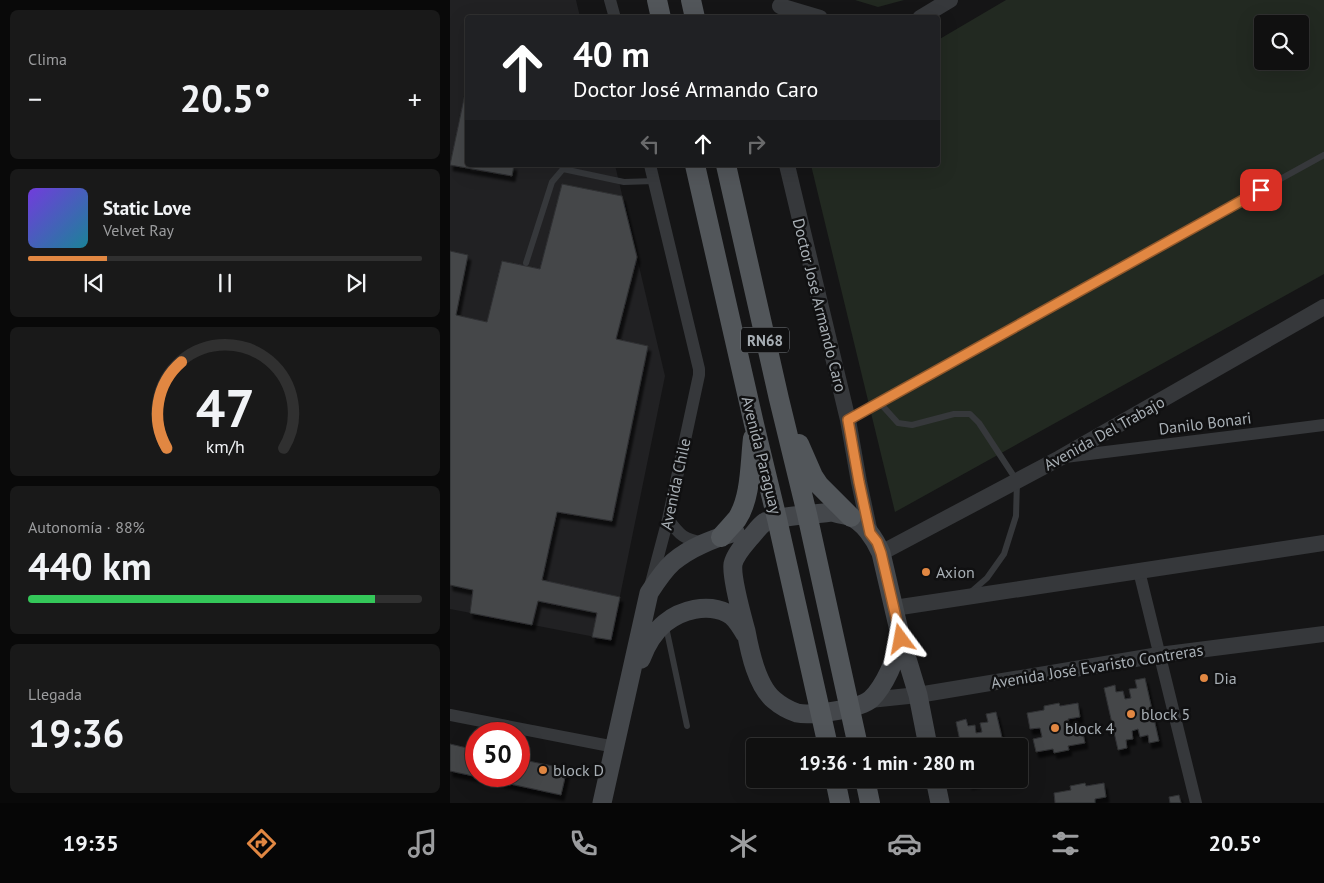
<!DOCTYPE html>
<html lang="es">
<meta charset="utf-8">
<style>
body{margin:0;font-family:"PT Sans",sans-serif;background:#191919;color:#f1f3f6;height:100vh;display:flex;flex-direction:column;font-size:19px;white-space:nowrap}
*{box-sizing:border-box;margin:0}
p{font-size:16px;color:#9c9d9f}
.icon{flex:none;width:28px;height:28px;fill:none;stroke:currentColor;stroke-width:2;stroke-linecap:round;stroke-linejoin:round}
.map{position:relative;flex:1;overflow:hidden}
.details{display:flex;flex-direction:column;gap:10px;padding:10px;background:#090909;width:450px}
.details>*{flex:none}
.top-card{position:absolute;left:15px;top:15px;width:475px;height:152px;border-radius:5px;box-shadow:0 5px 20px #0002,0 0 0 1px #303030;background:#202124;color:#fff;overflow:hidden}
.buttons{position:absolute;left:804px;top:15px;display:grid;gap:10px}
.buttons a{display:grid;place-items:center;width:55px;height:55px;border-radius:5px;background:#101010;box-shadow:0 5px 20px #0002,0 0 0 1px #303030;font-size:25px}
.speed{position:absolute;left:15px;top:722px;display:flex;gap:10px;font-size:25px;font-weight:700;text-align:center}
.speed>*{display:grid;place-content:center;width:65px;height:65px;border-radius:50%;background:#101010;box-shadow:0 5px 20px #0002,0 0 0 1px #303030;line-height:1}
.speed .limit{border:8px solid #d22;background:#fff;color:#111}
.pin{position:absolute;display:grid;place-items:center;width:42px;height:42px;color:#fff;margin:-21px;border-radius:10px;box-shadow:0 2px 8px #0006}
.me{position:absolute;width:55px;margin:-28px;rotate:347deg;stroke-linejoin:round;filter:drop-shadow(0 0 4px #0008)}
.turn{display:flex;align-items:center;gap:18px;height:105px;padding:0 25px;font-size:22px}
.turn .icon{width:65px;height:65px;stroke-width:2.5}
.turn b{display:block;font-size:35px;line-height:42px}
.lanes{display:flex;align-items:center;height:48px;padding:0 25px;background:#0003;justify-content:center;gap:25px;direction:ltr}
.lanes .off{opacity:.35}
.big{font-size:38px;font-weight:700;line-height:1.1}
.details .card{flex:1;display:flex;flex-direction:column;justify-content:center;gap:8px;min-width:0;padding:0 18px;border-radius:8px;background:#191919}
.details .dial{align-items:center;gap:0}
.dial svg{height:130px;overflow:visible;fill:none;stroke:#303030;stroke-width:7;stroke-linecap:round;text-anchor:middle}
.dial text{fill:#f1f3f6;stroke:none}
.song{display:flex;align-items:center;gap:15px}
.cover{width:60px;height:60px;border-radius:8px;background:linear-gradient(135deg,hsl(260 70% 55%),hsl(190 70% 35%))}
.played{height:5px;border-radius:2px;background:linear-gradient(90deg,#e18742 20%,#303030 20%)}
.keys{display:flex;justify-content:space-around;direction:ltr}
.heat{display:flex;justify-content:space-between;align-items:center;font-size:28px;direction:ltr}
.charge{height:8px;border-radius:4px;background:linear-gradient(90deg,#34c759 88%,#303030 0)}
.trip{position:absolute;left:296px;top:738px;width:282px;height:50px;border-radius:5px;background:#101010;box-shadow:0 5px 20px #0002,0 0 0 1px #303030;font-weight:700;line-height:50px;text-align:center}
.tab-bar{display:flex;height:80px;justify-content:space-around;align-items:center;background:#060606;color:#9c9d9f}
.tab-bar .icon{width:35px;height:35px}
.tab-bar .on{color:#e18742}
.tab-bar b{font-size:22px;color:#f1f3f6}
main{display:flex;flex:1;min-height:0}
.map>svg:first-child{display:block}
.built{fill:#212123}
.green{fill:#222921;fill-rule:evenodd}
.building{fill:#444649;stroke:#2f3032;filter:url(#shadow)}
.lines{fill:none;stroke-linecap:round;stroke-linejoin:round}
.service{stroke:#36383b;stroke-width:6}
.minor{stroke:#36383b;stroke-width:12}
.tertiary{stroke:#36383b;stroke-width:16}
.secondary{stroke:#44474b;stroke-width:19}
.primary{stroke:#52565a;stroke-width:20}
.route-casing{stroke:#92582b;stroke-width:12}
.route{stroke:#e18742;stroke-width:9}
.poi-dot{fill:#e18742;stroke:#101011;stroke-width:2}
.labels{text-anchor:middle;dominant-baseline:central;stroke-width:5;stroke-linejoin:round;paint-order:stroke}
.shield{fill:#101011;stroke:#7a7f84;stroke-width:1}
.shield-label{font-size:15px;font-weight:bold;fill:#a8afb5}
.street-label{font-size:16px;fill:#a8afb5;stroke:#101011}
.poi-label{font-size:16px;fill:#a8afb5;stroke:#101011;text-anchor:start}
</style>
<main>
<section class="details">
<div class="card"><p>Clima</p>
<div class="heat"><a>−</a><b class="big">20.5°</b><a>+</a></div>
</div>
<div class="card">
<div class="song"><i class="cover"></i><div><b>Static Love</b><p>Velvet Ray</p></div></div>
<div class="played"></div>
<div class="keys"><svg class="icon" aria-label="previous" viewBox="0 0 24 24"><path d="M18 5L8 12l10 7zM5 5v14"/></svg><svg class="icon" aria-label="pause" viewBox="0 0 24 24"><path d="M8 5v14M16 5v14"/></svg><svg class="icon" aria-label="next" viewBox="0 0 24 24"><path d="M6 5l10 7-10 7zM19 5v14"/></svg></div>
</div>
<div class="card dial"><svg viewBox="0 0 100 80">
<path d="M14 69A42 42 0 1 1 86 69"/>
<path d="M14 69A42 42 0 0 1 23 16" stroke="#e18742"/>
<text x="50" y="56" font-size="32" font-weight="700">47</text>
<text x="50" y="72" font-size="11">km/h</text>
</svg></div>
<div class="card"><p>Autonomía · 88%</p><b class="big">440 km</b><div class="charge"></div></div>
<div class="card"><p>Llegada</p><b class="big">19:36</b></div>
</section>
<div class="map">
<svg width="874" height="803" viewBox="0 0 874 803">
<defs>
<filter id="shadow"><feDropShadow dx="3" dy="5.5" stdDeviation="1" flood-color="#0009"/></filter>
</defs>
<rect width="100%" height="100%" fill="#151516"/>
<!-- built -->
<path class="built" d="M0,0H126L130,17L18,18V165H165L215,376L161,640L0,609Z"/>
<!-- green -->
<path class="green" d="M405,0H454L428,7Z
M556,0H874V274L445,512L361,165H488V40ZM812,24H850V61H812Z"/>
<!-- building -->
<path class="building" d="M16,89H18V165H64L62,176L0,165Z
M112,184L172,196L187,257L166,339L198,346L162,521L107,512L92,580L170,597L161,640L142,637L147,613L88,601L82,625L20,613L23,590L0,585V251L18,255L6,315L37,322L52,261L90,269Z
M695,678L709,741L699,743L698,735L690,737L688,729L682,731L683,739L676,740L677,748L668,750L654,688L665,685L666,692L673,691L675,699L681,698L679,689L687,688L685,680Z
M609,703L610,706L628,703L630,717L618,719L621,730L632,728L635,743L618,746L619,750L604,753L603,749L586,752L583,739L592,737L590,728L580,729L577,713L594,710V706Z
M546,712L554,746H511L506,722L516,719L518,726L525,725L526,733L532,732L530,723L538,722L536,714Z
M0,744L26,750V776H69V759L117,769L111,795L0,771Z
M518,779H528L529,782L519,784Z
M635,783L636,786L654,783L656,797L645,799V803H605L604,793L621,790L620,786Z
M729,795L731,803H720L719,797Z"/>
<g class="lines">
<!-- service -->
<path class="service" d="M76,263L102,182L113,169L174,182L204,181
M429,402L448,423L462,425L504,414H520L529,423L567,481L566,516L554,554L537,578L521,592
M399,419L716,242L874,155
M216,627L237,726"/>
<!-- minor -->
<path class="minor" d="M160,0L165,18
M200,165L249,369V375L218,519L201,583
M615,457L874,425
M218,519C230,536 234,539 254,543
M689,571L746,803
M0,715L165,747"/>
<!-- tertiary -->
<path class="tertiary" d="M330,6L370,18
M470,18L500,0
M337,165L398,420L409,482L420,533
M431,553L610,458L874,307
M444,608L874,543
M420,700L468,695L709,655L874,634"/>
<!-- secondary -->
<path class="secondary" d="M382,512C388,514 393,515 399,516C414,522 425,539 431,553L451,639C446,658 435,686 421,699C410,709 361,716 347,713C338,710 331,706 324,700C307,686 300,653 296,631C292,616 281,578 283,564C285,555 293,546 299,539C304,534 309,526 315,522C326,516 368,514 382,512Z
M451,639L468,695L478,746
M191,659C196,646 204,632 215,623C231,610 257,603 277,613C286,617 290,626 295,634
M485,779L490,803
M152,803L199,593C206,582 213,571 223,562C241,547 263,539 285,532"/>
<!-- primary -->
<path class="primary" d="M207,0L211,18
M241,0L245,18
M245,165L304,424L327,519L378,746
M276,165L329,399L357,514L408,746
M349,444L363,476L369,485L401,517
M271,537C276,531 282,525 287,519C301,498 300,464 303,438
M385,779L390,803
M415,779L420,803"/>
</g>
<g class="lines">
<defs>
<path id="route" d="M451,639L431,553L427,542L420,533L409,482L398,420L811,190"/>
</defs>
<!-- route casing -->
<use href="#route" class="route-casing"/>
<!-- route -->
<use href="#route" class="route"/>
</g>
<!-- markers -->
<g class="poi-dot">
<circle cx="476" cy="572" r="5"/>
<circle cx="754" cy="678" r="5"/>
<circle cx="681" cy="714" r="5"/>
<circle cx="605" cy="728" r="5"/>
<circle cx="93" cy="770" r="5"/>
</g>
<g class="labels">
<!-- shield labels -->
<rect class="shield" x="291" y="327.5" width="48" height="25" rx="4"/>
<g class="shield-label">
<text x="315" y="340">RN68</text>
</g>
<!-- street labels -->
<g class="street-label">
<text transform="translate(370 305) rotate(76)">Doctor José Armando Caro</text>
<text transform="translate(755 423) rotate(-7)">Danilo Bonari</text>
<text transform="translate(654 433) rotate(-29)">Avenida Del Trabajo</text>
<text transform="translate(312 455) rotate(76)">Avenida Paraguay</text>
<text transform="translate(225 484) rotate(-78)">Avenida Chile</text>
<text transform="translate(647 666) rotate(-9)">Avenida José Evaristo Contreras</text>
</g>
<!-- poi labels -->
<g class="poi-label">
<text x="486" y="572">Axion</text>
<text x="764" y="678">Dia</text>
<text x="691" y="714">block 5</text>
<text x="615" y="728">block 4</text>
<text x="103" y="770">block D</text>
</g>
</g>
</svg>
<div class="buttons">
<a><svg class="icon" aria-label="search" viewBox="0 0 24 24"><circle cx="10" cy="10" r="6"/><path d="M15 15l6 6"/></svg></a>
</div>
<div class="speed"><div class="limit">50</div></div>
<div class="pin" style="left:811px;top:190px;background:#d93025"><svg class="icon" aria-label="arrive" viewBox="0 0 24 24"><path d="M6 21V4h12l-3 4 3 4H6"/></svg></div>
<svg class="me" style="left:451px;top:639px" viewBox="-20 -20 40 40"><path d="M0-17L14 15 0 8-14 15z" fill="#e18742" stroke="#fff" stroke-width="4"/></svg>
<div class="trip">19:36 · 1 min · 280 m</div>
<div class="top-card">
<div class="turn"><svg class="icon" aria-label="ahead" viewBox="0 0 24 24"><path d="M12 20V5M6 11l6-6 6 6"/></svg><div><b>40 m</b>Doctor José Armando Caro</div></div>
<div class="lanes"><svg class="icon off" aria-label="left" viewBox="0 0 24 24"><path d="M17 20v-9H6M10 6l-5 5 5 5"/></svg><svg class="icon" aria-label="ahead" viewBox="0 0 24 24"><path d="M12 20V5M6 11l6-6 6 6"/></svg><svg class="icon off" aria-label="right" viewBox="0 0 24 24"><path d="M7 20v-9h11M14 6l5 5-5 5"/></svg></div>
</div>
</div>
</main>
<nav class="tab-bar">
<b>19:35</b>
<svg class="icon on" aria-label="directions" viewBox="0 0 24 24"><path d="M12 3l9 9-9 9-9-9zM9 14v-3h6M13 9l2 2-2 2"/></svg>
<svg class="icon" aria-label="music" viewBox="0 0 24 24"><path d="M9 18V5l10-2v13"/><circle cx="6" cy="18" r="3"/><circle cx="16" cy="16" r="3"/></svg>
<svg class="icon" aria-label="phone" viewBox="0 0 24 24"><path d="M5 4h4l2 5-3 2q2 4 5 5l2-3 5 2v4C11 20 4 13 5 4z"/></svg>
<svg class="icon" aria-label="climate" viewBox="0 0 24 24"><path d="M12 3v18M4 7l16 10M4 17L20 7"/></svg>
<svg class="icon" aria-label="car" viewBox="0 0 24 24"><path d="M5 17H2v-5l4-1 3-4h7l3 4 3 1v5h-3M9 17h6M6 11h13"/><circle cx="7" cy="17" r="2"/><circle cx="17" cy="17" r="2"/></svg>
<svg class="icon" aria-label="filters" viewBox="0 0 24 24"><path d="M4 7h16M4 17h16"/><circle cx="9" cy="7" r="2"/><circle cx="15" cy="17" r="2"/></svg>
<b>20.5°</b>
</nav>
